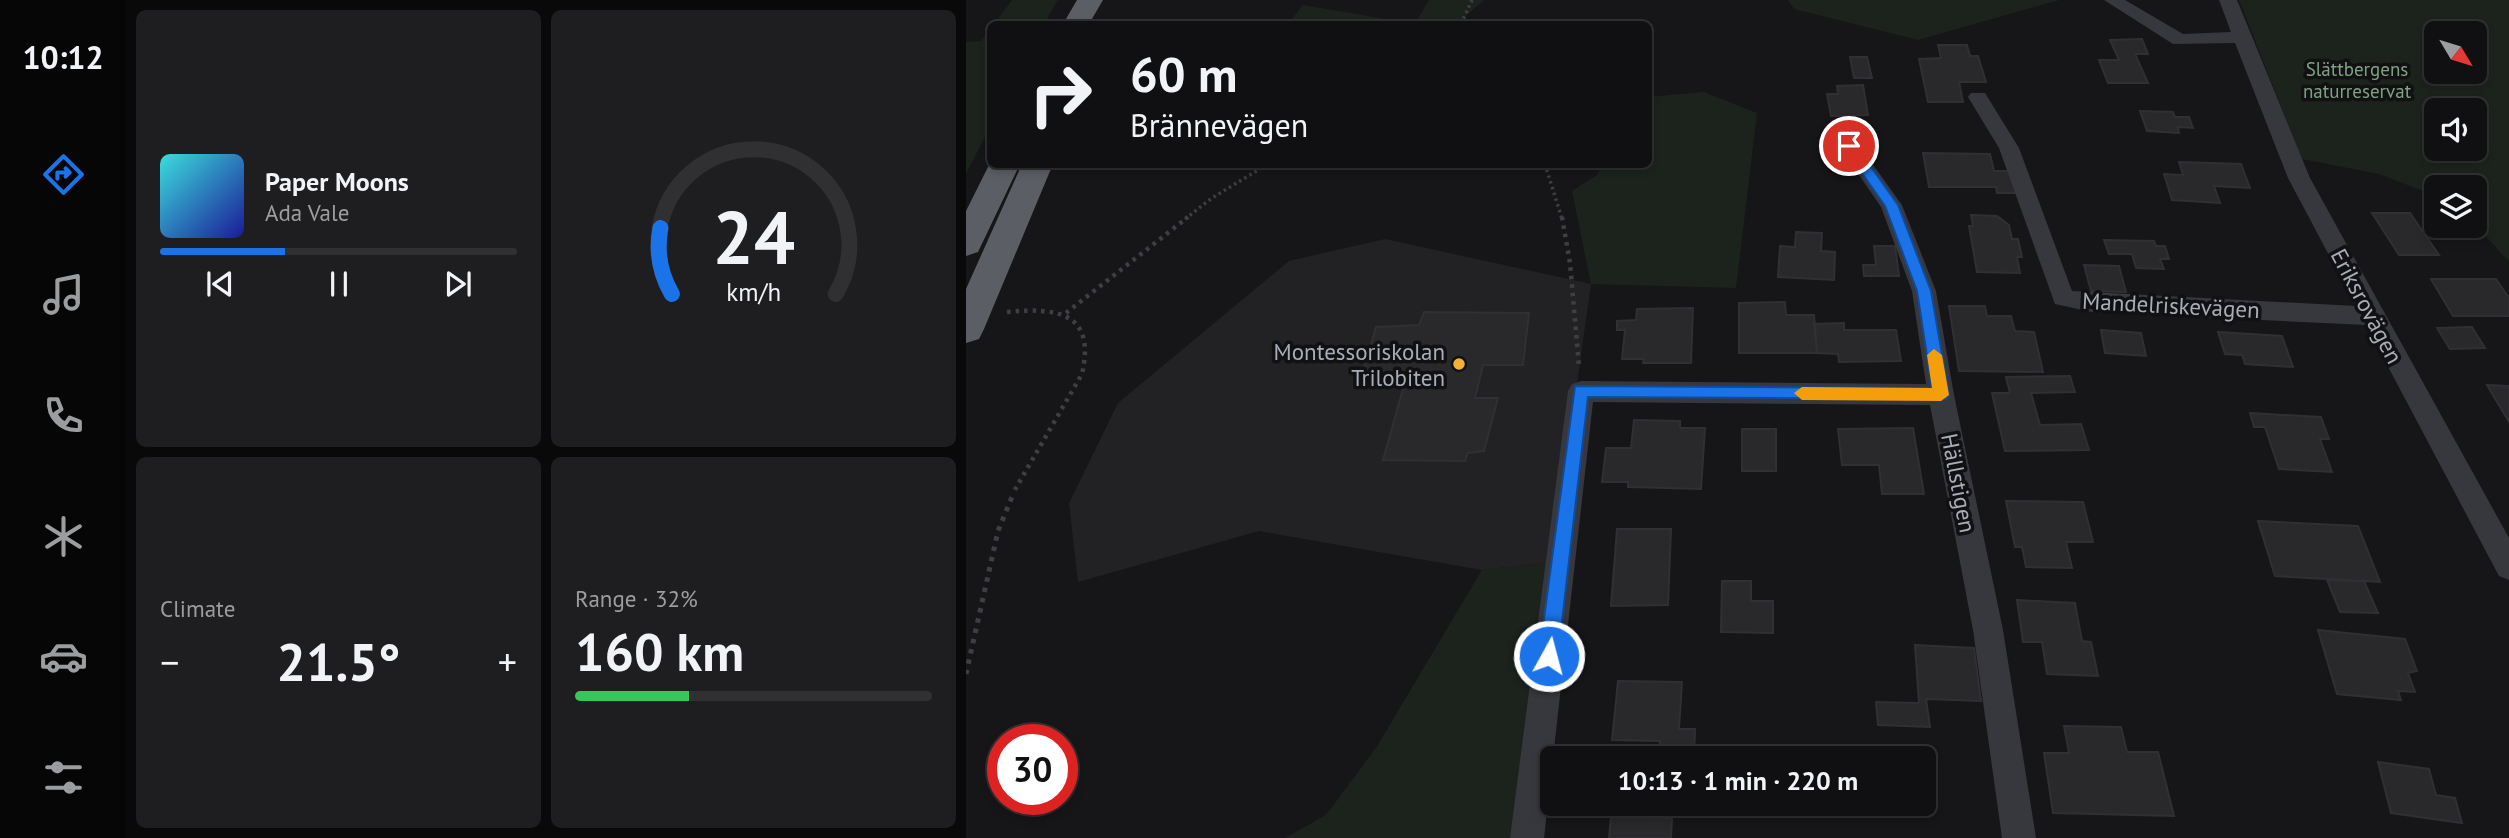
<!DOCTYPE html>
<meta charset="utf-8">
<style>
body{margin:0;font-family:"PT Sans",sans-serif;background:#1e1e20;color:#f1f3f6;height:100vh;display:flex;flex-direction:column;font-size:26px;white-space:nowrap}
*{box-sizing:border-box;margin:0}
p{font-size:23px;color:#9c9d9f}
.icon{flex:none;width:38px;height:38px;fill:none;stroke:currentColor;stroke-width:2;stroke-linecap:round;stroke-linejoin:round}
.map{position:relative;flex:1;overflow:hidden}
.drawer{display:flex;flex-direction:column;gap:10px;padding:10px;background:#09090a;width:840px}
.drawer>*{flex:none}
.guide{position:absolute;left:21px;top:21px;width:665px;height:147px;border-radius:10px;box-shadow:0 4px 10px #0003,0 0 0 2px #303032;background:#101012;color:#f1f3f6;overflow:hidden}
.needle{width:46px;rotate:128deg}
.tools{position:absolute;left:1458px;top:21px;display:grid;gap:14px}
.tools a{display:grid;place-items:center;width:63px;height:63px;border-radius:10px;background:#101012;box-shadow:0 4px 10px #0003,0 0 0 2px #303032;font-size:35px}
.speed{position:absolute;left:21px;top:724px;display:flex;gap:14px;font-size:35px;font-weight:700;text-align:center}
.speed>*{display:grid;place-content:center;width:91px;height:91px;border-radius:50%;background:#101012;box-shadow:0 4px 10px #0003,0 0 0 2px #303032;line-height:1}
.speed .limit{border:10px solid #d22;background:#fff;color:#111}
.pin{position:absolute;display:grid;place-items:center;width:60px;height:60px;color:#fff;margin:-30px;border:4px solid #fff;border-radius:50%;box-shadow:0 2px 7px #0007}
.me{position:absolute;width:77px;margin:-38px;rotate:7deg;stroke-linejoin:round;filter:drop-shadow(0 0 5px #0008)}
.turn{display:flex;align-items:center;gap:24px;height:147px;padding:0 28px;font-size:32px}
.turn .icon{width:91px;height:91px;stroke-width:2.5}
.turn b{display:block;font-size:49px;line-height:60px}
.big{font-size:52px;font-weight:700;line-height:1.1}
.drawer .card{flex:1;display:flex;flex-direction:column;justify-content:center;gap:10px;min-width:0;padding:0 24px;border-radius:10px;background:#1e1e20}
.drawer .dial{align-items:center;gap:0}
.dial svg{height:182px;overflow:visible;fill:none;stroke:#303032;stroke-width:7;stroke-linecap:round;text-anchor:middle}
.dial text{fill:#f1f3f6;stroke:none}
.song{display:flex;align-items:center;gap:21px}
.cover{width:84px;height:84px;border-radius:10px;background:linear-gradient(135deg,hsl(180 70% 55%),hsl(240 70% 35%))}
.played{height:7px;border-radius:4px;background:linear-gradient(90deg,#1a73e8 35%,#303032 35%)}
.keys{display:flex;justify-content:space-around;direction:ltr}
.heat{display:flex;justify-content:space-between;align-items:center;font-size:38px;direction:ltr}
.charge{height:10px;border-radius:5px;background:linear-gradient(90deg,#34c759 32%,#303032 0)}
.drawer .tiles{flex:1;display:grid;gap:10px;grid-template-columns:repeat(2,1fr)}
.trip{position:absolute;left:574px;top:746px;width:396px;height:70px;border-radius:10px;background:#101012;box-shadow:0 4px 10px #0003,0 0 0 2px #303032;font-weight:700;line-height:70px;text-align:center}
main{display:flex;flex:1;min-height:0}
.tab-bar{display:flex;flex-direction:column;width:126px;justify-content:space-around;align-items:center;background:#060607;color:#9c9d9f}
.tab-bar .icon{width:49px;height:49px}
.tab-bar .active{color:#1a73e8}
.tab-bar b{font-size:32px;color:#f1f3f6}
.map>svg:first-child{display:block}
.built{fill:#222225}
.green{fill:#1c231d;fill-rule:evenodd}
.building{fill:#29292c;stroke:#303034;stroke-width:2}
.lines{fill:none;stroke-linecap:round;stroke-linejoin:round}
.path-far2{stroke:#3d3f44;stroke-width:3.5;stroke-dasharray:2.5 3.5;stroke-linecap:butt}
.path-far1{stroke:#3d3f44;stroke-width:4.5;stroke-dasharray:3.5 5;stroke-linecap:butt}
.path{stroke:#3d3f44;stroke-width:5;stroke-dasharray:4.5 6;stroke-linecap:butt}
.minor{fill:#37383d;fill-rule:evenodd}
.trunk{fill:#5b5e65;fill-rule:evenodd}
.route{fill:#1a73e8;stroke:#114b97;stroke-width:2}
.slow{fill:#f59e0b}
.poi-dot{fill:#f2b134;stroke:#111113;stroke-width:2.5}
.labels{text-anchor:middle;dominant-baseline:central;stroke-width:7;stroke-linejoin:round;paint-order:stroke}
.far-park-label{font-size:19px;fill:#7fa381;stroke:#111113}
.street-label{font-size:23px;fill:#a8adb8;stroke:#111113}
.poi-label{font-size:23px;fill:#a8adb8;stroke:#111113;text-anchor:end}
</style>
<main>
<nav class="tab-bar">
<b>10:12</b>
<svg class="icon active" aria-label="directions" viewBox="0 0 24 24"><path d="M12 3l9 9-9 9-9-9zM9 14v-3h6M13 9l2 2-2 2"/></svg>
<svg class="icon" aria-label="music" viewBox="0 0 24 24"><path d="M9 18V5l10-2v13"/><circle cx="6" cy="18" r="3"/><circle cx="16" cy="16" r="3"/></svg>
<svg class="icon" aria-label="phone" viewBox="0 0 24 24"><path d="M5 4h4l2 5-3 2q2 4 5 5l2-3 5 2v4C11 20 4 13 5 4z"/></svg>
<svg class="icon" aria-label="climate" viewBox="0 0 24 24"><path d="M12 3v18M4 7l16 10M4 17L20 7"/></svg>
<svg class="icon" aria-label="car" viewBox="0 0 24 24"><path d="M5 17H2v-5l4-1 3-4h7l3 4 3 1v5h-3M9 17h6M6 11h13"/><circle cx="7" cy="17" r="2"/><circle cx="17" cy="17" r="2"/></svg>
<svg class="icon" aria-label="filters" viewBox="0 0 24 24"><path d="M4 7h16M4 17h16"/><circle cx="9" cy="7" r="2"/><circle cx="15" cy="17" r="2"/></svg>
</nav>
<section class="drawer">
<div class="tiles">
<div class="card">
<div class="song"><i class="cover"></i><div><b>Paper Moons</b><p>Ada Vale</p></div></div>
<div class="played"></div>
<div class="keys"><svg class="icon" aria-label="previous" viewBox="0 0 24 24"><path d="M18 5L8 12l10 7zM5 5v14"/></svg><svg class="icon" aria-label="pause" viewBox="0 0 24 24"><path d="M8 5v14M16 5v14"/></svg><svg class="icon" aria-label="next" viewBox="0 0 24 24"><path d="M6 5l10 7-10 7zM19 5v14"/></svg></div>
</div>
<div class="card dial"><svg viewBox="0 0 100 80">
<path d="M14 69A42 42 0 1 1 86 69"/>
<path d="M14 69A42 42 0 0 1 9 40" stroke="#1a73e8"/>
<text x="50" y="56" font-size="32" font-weight="700">24</text>
<text x="50" y="72" font-size="11">km/h</text>
</svg></div>
<div class="card"><p>Climate</p>
<div class="heat"><a>−</a><b class="big">21.5°</b><a>+</a></div>
</div>
<div class="card"><p>Range · 32%</p><b class="big">160 km</b><div class="charge"></div></div>
</div>
</section>
<div class="map">
<svg width="1543" height="838" viewBox="0 0 1543 838">
<rect width="100%" height="100%" fill="#161618"/>
<!-- built -->
<path class="built" d="M419,239L625,284L586,562L516,570L293,531L112,582L103,503L152,403L323,261Z"/>
<!-- green -->
<path class="green" d="M46,0H92L78,24H28Z
M463,0H518L490,24H293L325,20L337,5L449,24Z
M822,0H1093L952,40L828,9Z
M1273,0H1543V262L1509,224L1508,187H1470V196L1413,174L1336,159ZM1470,33H1508V72H1470ZM1470,110H1508V149H1470Z
M24,29V127L0,174V42L15,41Z
M738,92L791,113L770,288L625,284L606,191L631,175L637,165L682,164L683,97Z
M586,562L549,838H319L360,815L410,748L516,570Z"/>
<!-- building -->
<path class="building" d="M1176,39L1182,54H1169L1182,83H1142L1133,60H1153L1144,40Z
M972,45H1001L1004,56H1012L1020,82H993L997,102H962L953,59L975,58Z
M884,57H901L906,78H888Z
M897,85L902,115L865,116L861,94H872L871,86Z
M1174,111L1207,112L1209,117H1223L1227,128L1212,127L1213,133L1181,131Z
M957,153L1024,154L1028,171H1047L1052,193H1031L1030,187H963Z
M1213,162L1275,164L1284,188L1248,186L1254,203L1206,200L1198,174L1217,175Z
M1406,213H1444L1473,255H1433Z
M1005,215L1031,216L1043,225L1046,239H1052L1056,257H1051L1054,273L1011,272L1003,226H1007Z
M830,232L856,233L855,251L869,252L868,280L812,277L814,246L829,247Z
M1138,240L1188,241L1190,246H1199L1203,259H1194L1198,269L1170,268L1166,254H1143Z
M908,246H929L933,276H898L897,265H910Z
M1118,265L1153,266L1160,292L1125,291Z
M1465,279H1530L1543,298V316H1487Z
M819,302L820,315H848L851,353H773V303Z
M983,306H1019L1021,316H1045L1049,331L1068,332L1077,372L993,371Z
M727,308L725,363H677L678,359H656L659,330H651V321L670,320L671,309Z
M458,312L563,313L557,365H517L509,398H532L518,451L502,453L499,461L417,460L439,382L394,381L410,327L453,325Z
M878,323V330H930L935,361L873,362L872,354L851,353L848,324Z
M1506,327L1519,348L1484,349L1471,328Z
M1135,330L1175,333L1180,356L1139,353Z
M1252,332L1316,336L1327,367L1279,364L1276,355L1259,354Z
M1104,376L1109,392L1065,393L1074,425L1115,424L1123,450L1039,451L1026,393H1044L1040,377Z
M1521,385L1543,386V422Z
M1284,413L1355,417L1363,439H1354L1366,472L1313,469L1299,427H1288Z
M668,420L714,421V428H739L735,489L662,487V482H636L640,448H665Z
M947,428L958,494H916L913,465H876L872,429Z
M776,429H810V471H776Z
M1040,501L1117,502L1127,542H1100L1106,568L1060,567L1056,547H1049Z
M1292,521L1392,526L1414,582L1309,576Z
M651,529H705L702,605L645,606Z
M1361,580L1398,581L1412,613L1374,612Z
M756,581H785V601H807V633L755,632Z
M1051,600L1109,603L1116,641L1125,642L1132,676L1081,674L1076,642H1057Z
M1352,630L1439,639L1451,671L1442,673L1449,692L1432,691L1435,700L1371,694Z
M949,645L1008,648L1015,701L960,699L964,727L912,725L910,702L953,703Z
M652,681L716,682L713,729H729L728,758H692L694,741L646,740Z
M1098,726L1155,727L1161,752H1192L1208,816L1087,813L1078,753H1103Z
M1412,762L1463,769L1470,795L1489,798L1496,823L1425,813Z
M645,817L706,818L705,838H643Z"/>
<g class="lines">
<!-- path-far2 -->
<path class="path-far2" d="M495,24L506,0
M579,164L596,219
M219,219L246,198L302,164"/>
<!-- path-far1 -->
<path class="path-far1" d="M596,217L604,263L613,366
M41,312C92,307 130,313 116,374L47,493
M100,313L222,217"/>
<!-- path -->
<path class="path" d="M0,674L32,531L48,492"/>
<!-- minor -->
<path class="minor" d="M1138,0H1159L1217,34L1265,32L1253,0H1271L1344,178L1543,538V580L1533,576L1400,325L1126,312L1089,304L1033,148L1002,97L1005,93H1019L1053,148L1106,291L1390,306L1322,178L1269,43L1207,44Z
M883,139L890,141L936,205L970,291L988,395L1037,630L1070,838H1036L1007,630L964,405L627,402L578,838H544L602,391L606,384L615,381L960,384L946,291L915,207L873,146Z"/>
<!-- trunk -->
<path class="trunk" d="M111,0H137L123,24H97Z
M24,163L54,164L12,252L0,256V211Z
M56,164H87L18,329L13,339L0,343V289Z"/>
</g>
<!-- route -->
<path class="route" d="M883,142L888,143L932,205L965,291L983,395L980,399L622,397L592,656L590,662L583,665L576,662L573,656L609,386L966,388L951,291L919,206L877,146Z"/>
<!-- slow -->
<path class="slow" d="M968,349L976,355L983,395L975,401L836,400L828,393L836,387L966,388L961,355Z"/>
<!-- markers -->
<circle class="poi-dot" cx="493" cy="364" r="7"/>
<g class="labels">
<!-- far-park labels -->
<g class="far-park-label">
<text x="1391" y="69">Slättbergens<tspan x="1391" dy="22">naturreservat</tspan></text>
</g>
<!-- street labels -->
<g class="street-label">
<text transform="translate(1205 305) rotate(3)">Mandelriskevägen</text>
<text transform="translate(1401 306) rotate(62)">Eriksrovägen</text>
<text transform="translate(993 483) rotate(79)">Hällstigen</text>
</g>
<!-- poi labels -->
<g class="poi-label">
<text x="479" y="351">Montessoriskolan<tspan x="479" dy="26">Trilobiten</tspan></text>
</g>
</g>
</svg>
<div class="tools">
<a><svg class="needle" viewBox="-14 -14 28 28"><path d="M0-13l5 13h-10z" fill="#e53935"/><path d="M0 13l5-13h-10z" fill="#9c9d9f"/></svg></a>
<a><svg class="icon" aria-label="sound" viewBox="0 0 24 24"><path d="M4 9h4l5-4v14l-5-4H4zM17 9q2 3 0 6"/></svg></a>
<a><svg class="icon" aria-label="layers" viewBox="0 0 24 24"><path d="M12 4l9 5-9 5-9-5zM3 14l9 5 9-5"/></svg></a>
</div>
<div class="speed"><div class="limit">30</div></div>
<div class="pin" style="left:883px;top:146px;background:#d93025"><svg class="icon" aria-label="arrive" viewBox="0 0 24 24"><path d="M6 21V4h12l-3 4 3 4H6"/></svg></div>
<svg class="me" style="left:583px;top:656px" viewBox="-20 -20 40 40"><circle r="17" fill="#1a73e8" stroke="#fff" stroke-width="3"/><path d="M0-11L8 9 0 5-8 9z" fill="#fff"/></svg>
<div class="trip">10:13 · 1 min · 220 m</div>
<div class="guide">
<div class="turn"><svg class="icon" aria-label="right" viewBox="0 0 24 24"><path d="M7 20v-9h11M14 6l5 5-5 5"/></svg><div><b>60 m</b>Brännevägen</div></div>
</div>
</div>
</main>
